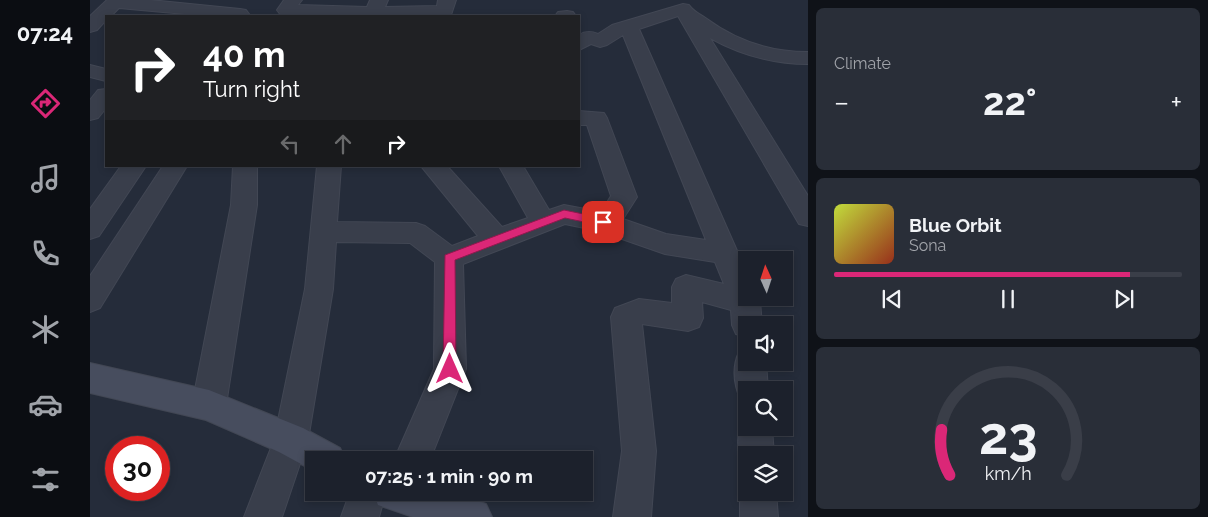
<!DOCTYPE html>
<meta charset="utf-8">
<style>
body{margin:0;font-family:Raleway,sans-serif;background:#292e38;color:#f1f3f6;height:100vh;display:flex;flex-direction:column;font-size:19px;white-space:nowrap}
*{box-sizing:border-box;margin:0}
p{font-size:16px;color:#a0a3a9}
.icon{flex:none;width:28px;height:28px;fill:none;stroke:currentColor;stroke-width:2;stroke-linecap:round;stroke-linejoin:round}
.map{position:relative;flex:1;overflow:hidden}
.panel{display:flex;flex-direction:column;gap:8px;padding:8px;background:#0f1218;width:400px}
.panel>*{flex:none}
.banner{position:absolute;left:15px;top:15px;width:475px;height:152px;border-radius:0px;box-shadow:0 2px 8px #0003,0 0 0 1px #3a3e48;background:#202124;color:#fff;overflow:hidden}
.needle{width:32px;rotate:357deg}
.fabs{position:absolute;left:648px;top:251px;display:grid;gap:10px}
.fabs a{display:grid;place-items:center;width:55px;height:55px;border-radius:0px;background:#1c212c;box-shadow:0 2px 8px #0003,0 0 0 1px #3a3e48;font-size:25px}
.speed{position:absolute;left:15px;top:436px;display:flex;gap:10px;font-size:25px;font-weight:700;text-align:center}
.speed>*{display:grid;place-content:center;width:65px;height:65px;border-radius:50%;background:#1c212c;box-shadow:0 2px 8px #0003,0 0 0 1px #3a3e48;line-height:1}
.speed .limit{border:8px solid #d22;background:#fff;color:#111}
.pin{position:absolute;display:grid;place-items:center;width:42px;height:42px;color:#fff;margin:-21px;border-radius:10px;box-shadow:0 2px 8px #0006}
.me{position:absolute;width:55px;margin:-28px;rotate:0deg;stroke-linejoin:round;filter:drop-shadow(0 0 4px #0008)}
.turn{display:flex;align-items:center;gap:18px;height:105px;padding:0 15px;font-size:22px}
.turn .icon{width:65px;height:65px;stroke-width:2.5}
.turn b{display:block;font-size:35px;line-height:42px}
.lanes{display:flex;align-items:center;height:48px;padding:0 15px;background:#0003;justify-content:center;gap:25px;direction:ltr}
.lanes .off{opacity:.35}
.big{font-size:38px;font-weight:700;line-height:1.1}
.panel .card{flex:1;display:flex;flex-direction:column;justify-content:center;gap:8px;min-width:0;padding:0 18px;border-radius:8px;background:#292e38}
.panel .dial{align-items:center;gap:0}
.dial svg{height:130px;overflow:visible;fill:none;stroke:#3a3e48;stroke-width:7;stroke-linecap:round;text-anchor:middle}
.dial text{fill:#f1f3f6;stroke:none}
.song{display:flex;align-items:center;gap:15px}
.cover{width:60px;height:60px;border-radius:8px;background:linear-gradient(135deg,hsl(70 70% 55%),hsl(10 70% 35%))}
.played{height:5px;border-radius:2px;background:linear-gradient(90deg,#db2777 85%,#3a3e48 85%)}
.keys{display:flex;justify-content:space-around;direction:ltr}
.heat{display:flex;justify-content:space-between;align-items:center;font-size:28px;direction:ltr}
.trip{position:absolute;left:215px;top:451px;width:288px;height:50px;border-radius:0px;background:#1c212c;box-shadow:0 2px 8px #0003,0 0 0 1px #3a3e48;font-weight:700;line-height:50px;text-align:center}
main{display:flex;flex:1;min-height:0}
.tab-bar{display:flex;flex-direction:column;width:90px;justify-content:space-around;align-items:center;background:#0b0d12;color:#a0a3a9}
.tab-bar .icon{width:35px;height:35px}
.tab-bar .current{color:#db2777}
.tab-bar b{font-size:22px;color:#f1f3f6}
.map>svg:first-child{display:block}
.lines{fill:none;stroke-linecap:round;stroke-linejoin:round}
.street-casing{stroke:#424754;stroke-width:2}
.secondary-casing{stroke:#424754;stroke-width:2}
.street{fill:#393e4b;fill-rule:evenodd}
.secondary{fill:#474d5e;fill-rule:evenodd}
.route{fill:#db2777;stroke:#8e194d}
</style>
<main>
<nav class="tab-bar">
<b>07:24</b>
<svg class="icon current" aria-label="directions" viewBox="0 0 24 24"><path d="M12 3l9 9-9 9-9-9zM9 14v-3h6M13 9l2 2-2 2"/></svg>
<svg class="icon" aria-label="music" viewBox="0 0 24 24"><path d="M9 18V5l10-2v13"/><circle cx="6" cy="18" r="3"/><circle cx="16" cy="16" r="3"/></svg>
<svg class="icon" aria-label="phone" viewBox="0 0 24 24"><path d="M5 4h4l2 5-3 2q2 4 5 5l2-3 5 2v4C11 20 4 13 5 4z"/></svg>
<svg class="icon" aria-label="climate" viewBox="0 0 24 24"><path d="M12 3v18M4 7l16 10M4 17L20 7"/></svg>
<svg class="icon" aria-label="car" viewBox="0 0 24 24"><path d="M5 17H2v-5l4-1 3-4h7l3 4 3 1v5h-3M9 17h6M6 11h13"/><circle cx="7" cy="17" r="2"/><circle cx="17" cy="17" r="2"/></svg>
<svg class="icon" aria-label="filters" viewBox="0 0 24 24"><path d="M4 7h16M4 17h16"/><circle cx="9" cy="7" r="2"/><circle cx="15" cy="17" r="2"/></svg>
</nav>
<div class="map">
<svg width="718" height="517" viewBox="0 0 718 517">
<rect width="100%" height="100%" fill="#252c3a"/>
<g class="lines">
<defs>
<path id="street" d="M17,0H60L150,9L156,10L159,14L158,16H117L29,8L21,16H16V20L7,30L0,32V16Z
M194,0H212L208,5L277,7L280,0H298L295,7L347,6L348,0H366L361,15L356,16L196,15L190,14L187,10Z
M593,4L599,5C604,12 610,14 617,19C647,41 681,52 718,52V64C683,64 651,55 620,38L718,196V226L709,224L588,16L549,29L656,271V298H668L670,301L672,325H656V337L646,334L642,325L641,310L612,302L613,318L609,327L598,331L552,324L566,451L561,517H523L532,451L521,317L525,308L549,299L582,303V287L586,279L596,275L634,284L625,262L575,254L509,231L475,224L373,264L376,369L340,460H304L344,369L345,262L320,243L246,242L243,289L218,440L192,517H154L184,440L215,289L227,166H251L247,222L326,223L335,226L362,246L388,236L331,166H357L412,227L438,218L409,166H433L459,210L474,205L511,212L521,196L497,125H489V111L514,113L517,118L547,197L533,219L576,234L616,240L533,35L517,45L510,47L501,44L489,50V35C495,31 501,31 508,34L522,25Z
M477,11L483,12L486,16H465L468,12Z
M0,65L16,69V81L0,77Z
M16,89V108L8,118L0,120V100L8,90Z
M31,166H56L9,236L0,239V209Z
M73,166H97L10,308L0,312V276Z
M143,166H167V205L136,405L131,416L119,420L107,416L102,405L141,205Z
M656,349V362H676L678,390H656V403L651,401C644,385 642,367 649,352Z
M656,415V428H682L684,455H656V468C645,455 647,431 653,416Z
M655,479L656,492H686L688,517H650V492Z
M260,492H296L289,517H251Z"/>
<path id="secondary" d="M0,363L119,390L213,428L250,448L256,460H224V471L189,452L116,420L0,393Z
M283,492H363L396,504L402,517H323L288,505Z"/>
</defs>
<!-- street casing -->
<use href="#street" class="street-casing"/>
<!-- secondary casing -->
<use href="#secondary" class="secondary-casing"/>
<!-- street -->
<use href="#street" class="street"/>
<!-- secondary -->
<use href="#secondary" class="secondary"/>
</g>
<!-- route -->
<path class="route" d="M474,210L513,218L519,222L513,226L475,218L365,260L366,369L364,373L360,375L355,373L353,369L355,255Z"/>
</svg>
<div class="fabs">
<a><svg class="needle" viewBox="-14 -14 28 28"><path d="M0-13l5 13h-10z" fill="#e53935"/><path d="M0 13l5-13h-10z" fill="#a0a3a9"/></svg></a>
<a><svg class="icon" aria-label="sound" viewBox="0 0 24 24"><path d="M4 9h4l5-4v14l-5-4H4zM17 9q2 3 0 6"/></svg></a>
<a><svg class="icon" aria-label="search" viewBox="0 0 24 24"><circle cx="10" cy="10" r="6"/><path d="M15 15l6 6"/></svg></a>
<a><svg class="icon" aria-label="layers" viewBox="0 0 24 24"><path d="M12 4l9 5-9 5-9-5zM3 14l9 5 9-5"/></svg></a>
</div>
<div class="speed"><div class="limit">30</div></div>
<div class="pin" style="left:513px;top:222px;background:#d93025"><svg class="icon" aria-label="arrive" viewBox="0 0 24 24"><path d="M6 21V4h12l-3 4 3 4H6"/></svg></div>
<svg class="me" style="left:360px;top:369px" viewBox="-20 -20 40 40"><path d="M0-17L14 15 0 8-14 15z" fill="#db2777" stroke="#fff" stroke-width="4"/></svg>
<div class="trip">07:25 · 1 min · 90 m</div>
<div class="banner">
<div class="turn"><svg class="icon" aria-label="right" viewBox="0 0 24 24"><path d="M7 20v-9h11M14 6l5 5-5 5"/></svg><div><b>40 m</b>Turn right</div></div>
<div class="lanes"><svg class="icon off" aria-label="left" viewBox="0 0 24 24"><path d="M17 20v-9H6M10 6l-5 5 5 5"/></svg><svg class="icon off" aria-label="ahead" viewBox="0 0 24 24"><path d="M12 20V5M6 11l6-6 6 6"/></svg><svg class="icon" aria-label="right" viewBox="0 0 24 24"><path d="M7 20v-9h11M14 6l5 5-5 5"/></svg></div>
</div>
</div>
<section class="panel">
<div class="card"><p>Climate</p>
<div class="heat"><a>−</a><b class="big">22°</b><a>+</a></div>
</div>
<div class="card">
<div class="song"><i class="cover"></i><div><b>Blue Orbit</b><p>Sona</p></div></div>
<div class="played"></div>
<div class="keys"><svg class="icon" aria-label="previous" viewBox="0 0 24 24"><path d="M18 5L8 12l10 7zM5 5v14"/></svg><svg class="icon" aria-label="pause" viewBox="0 0 24 24"><path d="M8 5v14M16 5v14"/></svg><svg class="icon" aria-label="next" viewBox="0 0 24 24"><path d="M6 5l10 7-10 7zM19 5v14"/></svg></div>
</div>
<div class="card dial"><svg viewBox="0 0 100 80">
<path d="M14 69A42 42 0 1 1 86 69"/>
<path d="M14 69A42 42 0 0 1 9 41" stroke="#db2777"/>
<text x="50" y="56" font-size="32" font-weight="700">23</text>
<text x="50" y="72" font-size="11">km/h</text>
</svg></div>
</section>
</main>
